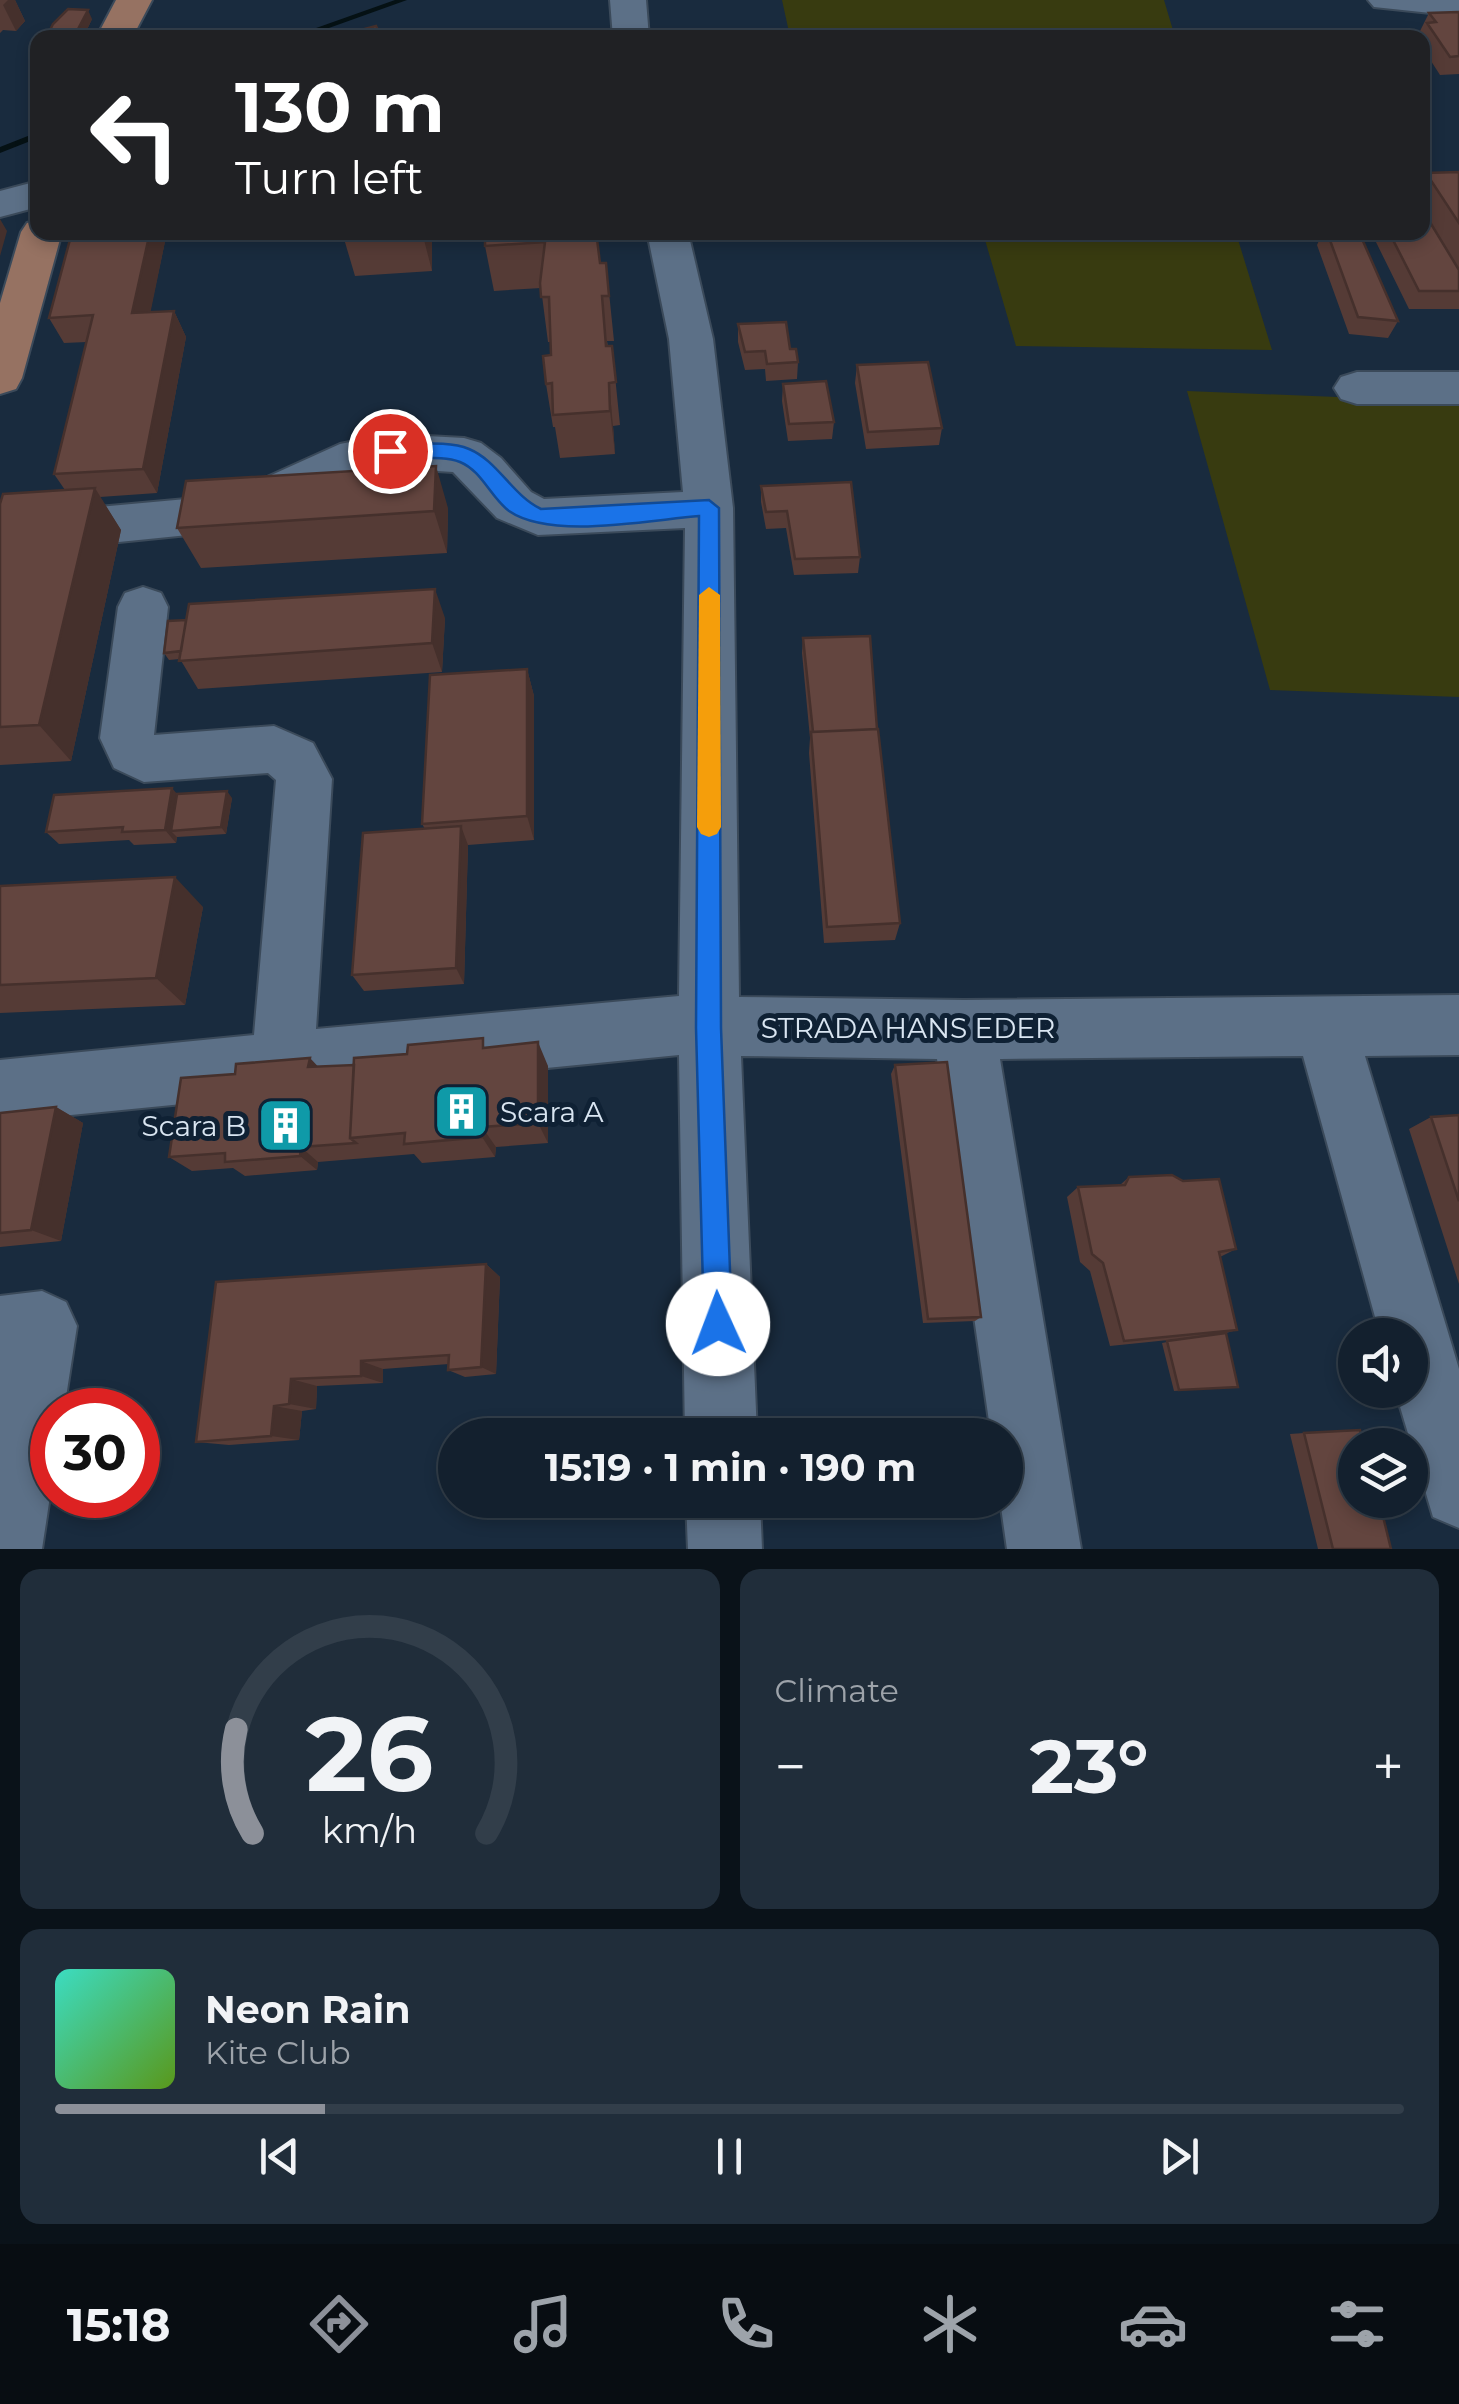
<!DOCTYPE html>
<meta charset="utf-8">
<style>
body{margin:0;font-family:Montserrat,sans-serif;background:#202d3a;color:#f1f3f6;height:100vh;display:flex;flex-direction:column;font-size:38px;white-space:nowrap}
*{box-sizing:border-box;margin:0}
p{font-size:32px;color:#9da3aa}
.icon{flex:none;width:55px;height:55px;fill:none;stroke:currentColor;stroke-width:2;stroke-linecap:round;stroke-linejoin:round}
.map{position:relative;height:1549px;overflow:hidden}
.side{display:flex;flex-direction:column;gap:20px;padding:20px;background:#0a1219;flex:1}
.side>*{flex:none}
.top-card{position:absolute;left:30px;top:30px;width:1400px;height:210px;border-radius:20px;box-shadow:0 5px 15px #0003,0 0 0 2px #323e4a;background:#202124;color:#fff;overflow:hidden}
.tools{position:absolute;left:1338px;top:1318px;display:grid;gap:20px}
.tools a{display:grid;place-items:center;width:90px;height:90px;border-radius:50%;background:#13202e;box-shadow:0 5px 15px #0003,0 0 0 2px #323e4a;font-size:50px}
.speed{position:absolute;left:30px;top:1388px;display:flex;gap:20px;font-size:50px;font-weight:700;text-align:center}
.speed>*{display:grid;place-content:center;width:130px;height:130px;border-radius:50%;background:#13202e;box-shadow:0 5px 15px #0003,0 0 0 2px #323e4a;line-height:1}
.speed .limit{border:15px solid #d22;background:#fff;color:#111}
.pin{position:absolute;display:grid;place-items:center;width:85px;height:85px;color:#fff;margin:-42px;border:5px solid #fff;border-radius:50%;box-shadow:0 2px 10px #0007}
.me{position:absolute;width:110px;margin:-55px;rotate:358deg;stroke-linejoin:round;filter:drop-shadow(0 0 8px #0008)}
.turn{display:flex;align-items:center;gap:35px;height:210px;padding:0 40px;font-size:45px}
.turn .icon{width:130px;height:130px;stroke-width:2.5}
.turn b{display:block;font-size:70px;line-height:85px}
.big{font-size:75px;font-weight:700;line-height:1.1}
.side .tile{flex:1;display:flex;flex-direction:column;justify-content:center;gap:15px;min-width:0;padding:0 35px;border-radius:20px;background:#202d3a}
.side .dial{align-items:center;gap:0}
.dial svg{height:260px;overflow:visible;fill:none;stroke:#323e4a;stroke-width:7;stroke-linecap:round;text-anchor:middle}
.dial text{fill:#f1f3f6;stroke:none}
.song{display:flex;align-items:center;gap:30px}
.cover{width:120px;height:120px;border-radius:15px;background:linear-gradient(135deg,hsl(170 70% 55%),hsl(90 70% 35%))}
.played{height:10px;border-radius:5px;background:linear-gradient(90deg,#8c9099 20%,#323e4a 20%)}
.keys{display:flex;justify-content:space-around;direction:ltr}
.heat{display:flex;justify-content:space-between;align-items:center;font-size:55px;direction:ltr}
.side .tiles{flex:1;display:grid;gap:20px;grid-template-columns:1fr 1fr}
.tile:last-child{grid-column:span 2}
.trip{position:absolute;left:438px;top:1418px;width:585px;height:100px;border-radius:50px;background:#13202e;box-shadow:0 5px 15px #0003,0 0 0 2px #323e4a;font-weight:700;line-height:100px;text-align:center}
.menu{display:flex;height:160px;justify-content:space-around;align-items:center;background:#080d12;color:#9da3aa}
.menu .icon{width:70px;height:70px}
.menu .active{color:#8c9099}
.menu b{font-size:45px;color:#f1f3f6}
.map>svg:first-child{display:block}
.green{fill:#383b10}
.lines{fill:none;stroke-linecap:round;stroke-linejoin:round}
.stream{fill:#051114;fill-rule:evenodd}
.minor-casing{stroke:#3b4a5a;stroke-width:4}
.major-casing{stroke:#3b4a5a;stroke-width:4}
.minor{fill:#5c7087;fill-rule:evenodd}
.major{fill:#967262;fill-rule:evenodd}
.wall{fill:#553b36}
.shaded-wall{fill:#45302c}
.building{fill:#63453f;stroke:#45302c;stroke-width:2.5}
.route{fill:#1a73e8;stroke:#114b97;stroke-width:2.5}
.slow{fill:#f59e0b}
.labels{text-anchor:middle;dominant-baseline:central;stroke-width:10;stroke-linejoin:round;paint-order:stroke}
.street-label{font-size:28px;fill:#d9e5f1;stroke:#0f2134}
.poi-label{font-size:28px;fill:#d9e5f1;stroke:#0f2134;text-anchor:start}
</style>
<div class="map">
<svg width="1459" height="1549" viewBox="0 0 1459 1549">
<rect width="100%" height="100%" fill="#192b3e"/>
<!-- green -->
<path class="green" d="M782,0H1164L1175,37L927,38L924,29L789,32Z
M983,233H1236L1272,350L1016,346Z
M1187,391L1459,402V697L1270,690Z"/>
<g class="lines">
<!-- stream -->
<path class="stream" d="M395,0H407L301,38H288Z
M38,132V138L0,153V147Z"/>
<defs>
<path id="minor" d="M610,0H646L649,38H613Z
M1368,0H1459V16L1374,7Z
M38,181V207L0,217V191Z
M647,232H688L713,339L733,508L739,997L964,1000L1459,995V1055L1365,1056L1459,1369V1528L1433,1517L1395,1390H1410V1335H1380L1303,1056L1000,1059L1081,1549H1007L1000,1500H1005V1435H991L937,1059L741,1056L757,1435H685L679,1055L0,1122V1060L254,1035L276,780L268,773L144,782L114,768L100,738L118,607L125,593L143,587L161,593L168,607L154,735L274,726L313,743L332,779L316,1029L679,996L685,528L538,535L497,518L453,472L390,468L366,472L288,509L208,533L0,554V516L208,497L256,482L340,444L390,434L464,438L481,443L501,458L531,492L544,499L683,492L669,339Z
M1357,372H1459V404H1357L1341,399L1334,388L1341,377Z
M42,1291L66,1302L77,1326L64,1410H52V1483L42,1549H0V1296Z
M686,1500H760L762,1549H688Z"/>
<path id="major" d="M116,0H152L132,38H96Z
M38,220V232H62L22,378L16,389L0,394V303L21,232L27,223Z"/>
</defs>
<!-- minor casing -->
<use href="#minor" class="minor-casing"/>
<!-- major casing -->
<use href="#major" class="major-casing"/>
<!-- minor -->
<use href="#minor" class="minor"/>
<!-- major -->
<use href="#major" class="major"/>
</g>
<!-- wall -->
<path class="wall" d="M0,0H15L25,21L16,31L3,30L0,33Z
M1459,12V74L1440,75L1422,47V38H1420L1422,34L1420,31L1429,13Z
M92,19L83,38H46Z
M1459,172V309H1409L1374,238L1376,232H1422V179L1426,173Z
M72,232H167L150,312L174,311L186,337L157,493L100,497L121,530L71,761L0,765V504L65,490L54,474L87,342L64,343L49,318Z
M342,232H432V271L355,276Z
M485,232H568V240L600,263H606L614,341H607L608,346H612L620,425L613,426L615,454L560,458L555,427H553L546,384L551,355L550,342H548L541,288L494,291L485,246Z
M1323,232H1359L1398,321L1388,338L1349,334L1317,245Z
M738,324L790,349L798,362L797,379L766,381L765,369L745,370L738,342Z
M857,365L942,428L939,445L866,449L855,383Z
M783,384L834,422L832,439L788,441L782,401Z
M761,486L860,557L858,573L794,575L786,528L766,529L761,502Z
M448,508L447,553L201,568L177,528Z
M445,618L442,672L198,689L180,659L169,660L164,653Z
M803,638L877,729L900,923L895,940L824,943L809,753L810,738L802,653Z
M527,669L534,696V840L468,845L464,984L364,991L352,975L425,829L422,824Z
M177,794L232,798L226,834L177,837L176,843L134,845L129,840L59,844L46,832Z
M0,886L203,907L185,1005L0,1013Z
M488,1048L548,1066V1143L496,1147L495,1157L422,1163L414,1154L318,1162L317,1170L245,1176L233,1168L192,1171L169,1157L235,1074L354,1065Z
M895,1065L981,1317L975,1321L923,1323L891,1074Z
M56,1107L83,1123L61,1241L0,1247V1113Z
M1459,1115V1284L1409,1129L1431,1117Z
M1129,1177L1236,1249L1220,1257L1237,1330L1226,1333L1238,1387L1174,1391L1162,1343L1188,1338L1110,1346L1090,1271L1080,1262L1067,1197L1078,1187L1120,1185Z
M486,1264L500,1277L496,1374L465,1377L448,1370L449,1364L383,1369V1383L317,1386L316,1409L302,1411L299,1440L229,1445L196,1442L216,1282Z
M1304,1433L1391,1549H1318L1290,1434Z"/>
<!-- shaded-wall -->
<path class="shaded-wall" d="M8,0H15L25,21L16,31L3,5Z
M88,10L92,19L83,38H80L77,31Z
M0,219L7,231L0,256Z
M150,232H167L145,339L132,313Z
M422,232H432V271Z
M174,311L186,337L157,493L143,469Z
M609,383L613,426L615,454L610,411Z
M436,466L448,508L447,553L434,511Z
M95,488L121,530L71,761L39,725Z
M435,589L445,618L442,672L432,643Z
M527,669L534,696V840L527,816Z
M172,788L183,801L171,831L177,837L176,843L165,830Z
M227,791L232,798L226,834L221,827Z
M461,826L468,845L464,984L456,968Z
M175,877L203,907L185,1005L156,978Z
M538,1042L548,1066V1143L538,1123Z
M310,1058L326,1075L308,1067Z
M56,1107L83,1123L61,1241L31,1230Z
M482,1127L496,1147L495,1157L482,1137Z
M301,1147L318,1162L317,1170L300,1156Z
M486,1264L500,1277L496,1374L481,1367Z
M361,1361L383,1369V1383L361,1376Z
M291,1379L317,1386L316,1409L289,1404Z
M274,1406L302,1411L299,1440L271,1436Z"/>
<!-- building -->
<path class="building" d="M68,9L88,10L77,31H65L61,38H46L53,24Z
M1459,12V56L1450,57L1427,23L1436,22L1429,13Z
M376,26L382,38H347L345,34Z
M1459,172V223L1426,173Z
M1422,209L1459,270V291H1419L1389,232H1422Z
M72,232H150L132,313L174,311L143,469L54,474L93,315L49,318Z
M485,232H564L565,240L597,239L600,263H606L609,296H602L606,346H612L616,382L609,383L610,411L553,415L552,383L546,384L543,356L551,355L549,297H541L540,283L545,242L485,246Z
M1327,232H1359L1398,321L1358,317Z
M786,322L790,349H796L798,362L767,364L765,351L745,352L738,324Z
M928,362L942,428L868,432L857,365Z
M826,381L834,422L789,424L783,384Z
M436,466L434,511L177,528L186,481Z
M851,482L860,557L795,559L787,511L766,512L761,486Z
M95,488L39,725L0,727V504L3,494Z
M435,589L432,643L179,661L189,604Z
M186,620L181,651L164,653L168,621Z
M870,636L877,729L813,732L803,638Z
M527,669V816L422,824L430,675Z
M878,729L900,923L827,927L811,732Z
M172,788L165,830L122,832L123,827L46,832L54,795Z
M227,791L221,827L171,831L177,794Z
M461,826L456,968L352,975L363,833Z
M175,877L156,978L0,985V886Z
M483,1038V1048L538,1042V1123L482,1127V1137L404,1144L405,1133L350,1138L354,1058L407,1054L408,1045Z
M310,1058L308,1067L354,1065L350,1138L356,1143L301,1147L300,1156L225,1162V1153L169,1157L181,1078L235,1074L236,1064Z
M947,1062L981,1317L928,1319L895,1065Z
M56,1107L31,1230L0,1233V1113Z
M1459,1115V1201L1431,1117Z
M1172,1175L1183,1181L1219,1179L1236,1249L1219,1252L1237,1330L1124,1341L1103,1263L1092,1254L1078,1187L1125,1185L1129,1177Z
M486,1264L481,1367L448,1370L449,1355L361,1361V1376L291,1379L289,1404L274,1406L271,1436L196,1442L216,1282Z
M1226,1333L1238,1387L1179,1390L1167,1341Z
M972,1420L974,1435H808V1429Z
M1360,1430L1364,1445H1355V1500H1379L1391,1549H1333L1304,1433Z"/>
<!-- route -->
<path class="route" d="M390,444C413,445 448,440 469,449C498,461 512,495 541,509L709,500L719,508L721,1028L732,1324L728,1334L718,1338L708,1334L704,1324L696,1028L699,516C649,520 551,540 509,511C491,498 482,471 460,462C438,453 407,463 384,456V446Z"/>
<!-- slow -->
<path class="slow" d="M709,587L720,595L721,827L717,834L709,837L701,834L697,827L699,595Z"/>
<!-- icons -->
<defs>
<symbol id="building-square" viewBox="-11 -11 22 22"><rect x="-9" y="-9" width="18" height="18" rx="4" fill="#0f9aa8" stroke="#0f2134"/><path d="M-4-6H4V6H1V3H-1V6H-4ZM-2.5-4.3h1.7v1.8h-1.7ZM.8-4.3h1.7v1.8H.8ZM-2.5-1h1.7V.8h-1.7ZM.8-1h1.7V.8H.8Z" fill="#fff"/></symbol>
</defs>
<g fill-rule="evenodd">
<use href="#building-square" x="430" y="1080" width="63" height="63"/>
<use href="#building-square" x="254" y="1094" width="63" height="63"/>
</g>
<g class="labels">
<!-- street labels -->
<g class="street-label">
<text x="908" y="1028">STRADA HANS EDER</text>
</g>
<!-- poi labels -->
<g class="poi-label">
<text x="500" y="1112">Scara A</text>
<text x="246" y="1126" text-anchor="end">Scara B</text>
</g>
</g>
</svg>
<div class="tools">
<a><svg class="icon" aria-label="sound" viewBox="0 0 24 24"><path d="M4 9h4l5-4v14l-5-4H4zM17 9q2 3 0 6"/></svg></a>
<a><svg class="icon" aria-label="layers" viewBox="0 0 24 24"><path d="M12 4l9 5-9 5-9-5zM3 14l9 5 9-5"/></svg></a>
</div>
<div class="speed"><div class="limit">30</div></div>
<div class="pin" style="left:390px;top:451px;background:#d93025"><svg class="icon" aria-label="arrive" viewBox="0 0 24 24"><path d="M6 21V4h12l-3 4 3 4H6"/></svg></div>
<svg class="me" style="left:718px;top:1324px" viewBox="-20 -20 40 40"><circle r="19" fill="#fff"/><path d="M0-13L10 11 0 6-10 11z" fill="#1a73e8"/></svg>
<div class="trip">15:19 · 1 min · 190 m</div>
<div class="top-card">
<div class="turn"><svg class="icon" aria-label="left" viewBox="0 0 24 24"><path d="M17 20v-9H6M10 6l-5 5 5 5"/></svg><div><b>130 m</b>Turn left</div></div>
</div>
</div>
<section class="side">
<div class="tiles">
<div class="tile dial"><svg viewBox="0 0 100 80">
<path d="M14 69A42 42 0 1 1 86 69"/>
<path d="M14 69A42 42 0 0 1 9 37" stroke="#8c9099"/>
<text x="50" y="56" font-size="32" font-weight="700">26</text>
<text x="50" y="72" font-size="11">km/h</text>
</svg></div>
<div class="tile"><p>Climate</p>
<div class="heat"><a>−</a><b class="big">23°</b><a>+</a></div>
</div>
<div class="tile">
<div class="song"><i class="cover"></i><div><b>Neon Rain</b><p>Kite Club</p></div></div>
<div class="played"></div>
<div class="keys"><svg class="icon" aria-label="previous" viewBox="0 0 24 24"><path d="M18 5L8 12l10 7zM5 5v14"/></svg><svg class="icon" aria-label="pause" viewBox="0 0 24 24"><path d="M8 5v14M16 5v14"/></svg><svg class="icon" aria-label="next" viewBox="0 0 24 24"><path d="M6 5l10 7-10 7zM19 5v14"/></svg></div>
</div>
</div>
</section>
<nav class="menu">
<b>15:18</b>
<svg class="icon active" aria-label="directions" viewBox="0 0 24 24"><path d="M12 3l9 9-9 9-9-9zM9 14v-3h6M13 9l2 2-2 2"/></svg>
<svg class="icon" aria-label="music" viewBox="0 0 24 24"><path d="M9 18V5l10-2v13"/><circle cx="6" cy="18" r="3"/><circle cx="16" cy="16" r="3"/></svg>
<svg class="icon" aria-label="phone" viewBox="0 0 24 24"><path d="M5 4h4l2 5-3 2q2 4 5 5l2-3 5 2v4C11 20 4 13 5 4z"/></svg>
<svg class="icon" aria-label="climate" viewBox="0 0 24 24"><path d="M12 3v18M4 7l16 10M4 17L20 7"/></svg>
<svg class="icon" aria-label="car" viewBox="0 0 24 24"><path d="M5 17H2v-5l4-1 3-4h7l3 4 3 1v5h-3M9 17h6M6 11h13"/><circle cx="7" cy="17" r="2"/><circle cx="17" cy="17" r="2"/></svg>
<svg class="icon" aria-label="filters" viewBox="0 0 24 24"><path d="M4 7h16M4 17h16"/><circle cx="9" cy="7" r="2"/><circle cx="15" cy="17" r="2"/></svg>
</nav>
